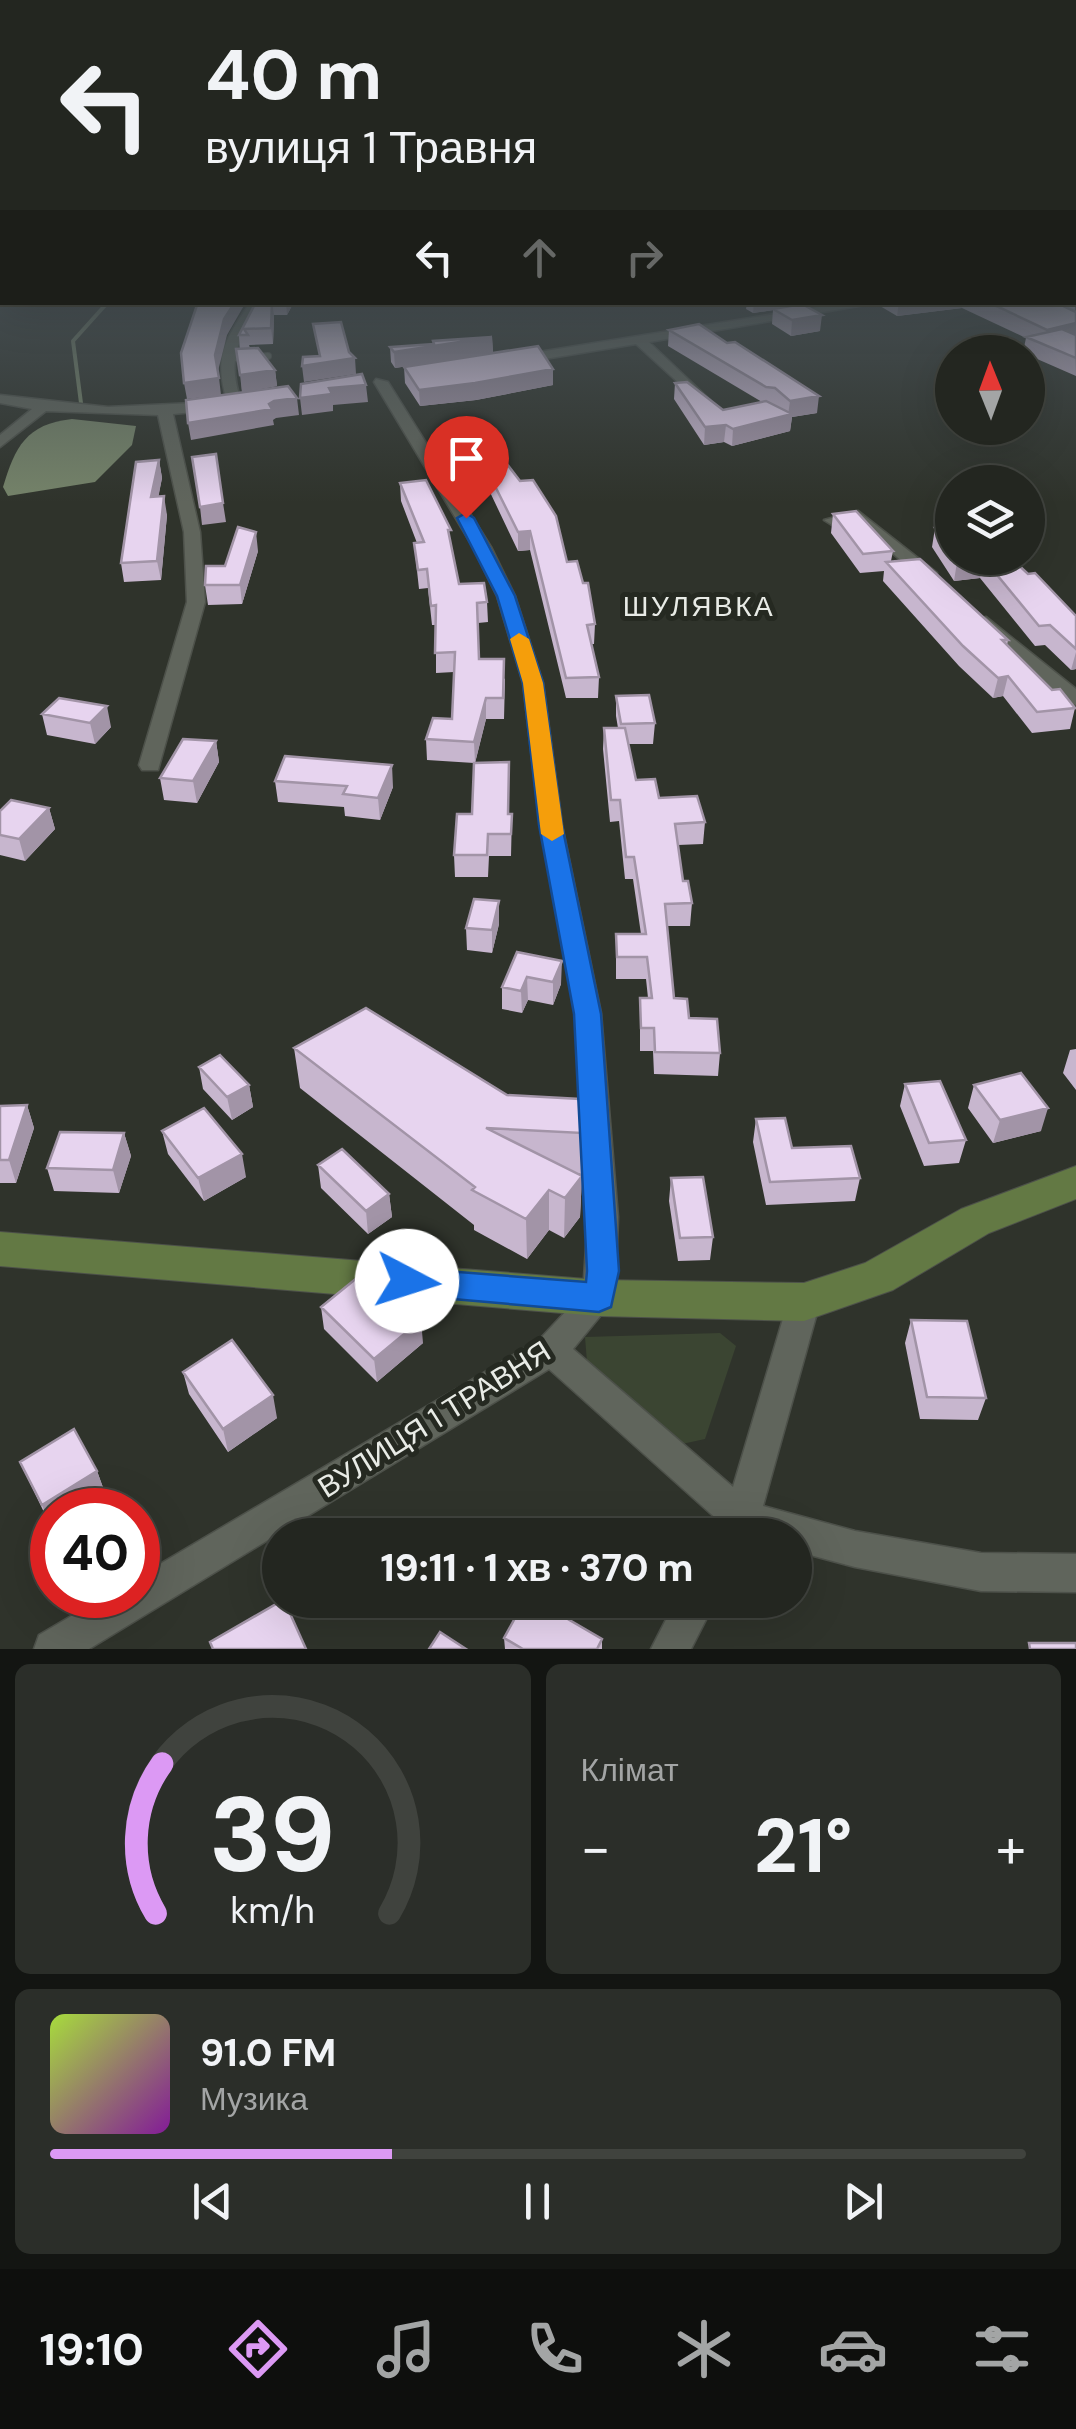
<!DOCTYPE html>
<html lang="uk">
<meta charset="utf-8">
<style>
body{margin:0;font-family:"DM Sans",sans-serif;background:#2b2e29;color:#f1f3f6;height:100vh;display:flex;flex-direction:column;font-size:38px;white-space:nowrap}
*{box-sizing:border-box;margin:0}
p{font-size:32px;color:#a3a5a5}
.icon{flex:none;width:55px;height:55px;fill:none;stroke:currentColor;stroke-width:2;stroke-linecap:round;stroke-linejoin:round}
.map{position:relative;height:1649px;overflow:hidden}
.side{display:flex;flex-direction:column;gap:15px;padding:15px;background:#131512;flex:1}
.side>*{flex:none}
.top-card{position:absolute;left:0px;top:0px;width:1078px;height:305px;box-shadow:0 10px 40px #0002,0 0 0 2px #40433e;background:#232620;color:#f1f3f6;overflow:hidden}
.needle{width:65px;rotate:359deg}
.tools{position:absolute;left:935px;top:335px;display:grid;gap:20px}
.tools a{display:grid;place-items:center;width:110px;height:110px;border-radius:50%;background:#232620;box-shadow:0 10px 40px #0002,0 0 0 2px #40433e;font-size:50px}
.speed{position:absolute;left:30px;top:1488px;display:flex;gap:20px;font-size:50px;font-weight:700;text-align:center}
.speed>*{display:grid;place-content:center;width:130px;height:130px;border-radius:50%;background:#232620;box-shadow:0 10px 40px #0002,0 0 0 2px #40433e;line-height:1}
.speed .limit{border:15px solid #d22;background:#fff;color:#111}
.pin{position:absolute;display:grid;place-items:center;width:85px;height:85px;color:#fff;margin:-102px -42px;border-radius:50% 50% 50% 0;rotate:-45deg;box-shadow:0 0 10px #0007}
.pin .icon{rotate:45deg}
.me{position:absolute;width:110px;margin:-55px;rotate:95deg;stroke-linejoin:round;filter:drop-shadow(0 0 8px #0008)}
.turn{display:flex;align-items:center;gap:35px;height:210px;padding:0 40px;font-size:45px}
.turn .icon{width:130px;height:130px;stroke-width:2.5}
.turn b{display:block;font-size:70px;line-height:85px}
.lanes{display:flex;align-items:center;height:95px;padding:0 40px;background:#0003;justify-content:center;gap:50px;direction:ltr}
.lanes .off{opacity:.35}
.big{font-size:75px;font-weight:800;line-height:1.1}
.side .tile{flex:1;display:flex;flex-direction:column;justify-content:center;gap:15px;min-width:0;padding:0 35px;border-radius:15px;background:#2b2e29}
.side .dial{align-items:center;gap:0}
.dial svg{height:260px;overflow:visible;fill:none;stroke:#40433e;stroke-width:7;stroke-linecap:round;text-anchor:middle}
.dial text{fill:#f1f3f6;stroke:none}
.song{display:flex;align-items:center;gap:30px}
.cover{width:120px;height:120px;border-radius:15px;background:linear-gradient(135deg,hsl(80 70% 55%),hsl(290 70% 35%))}
.played{height:10px;border-radius:5px;background:linear-gradient(90deg,#dc99f4 35%,#40433e 35%)}
.keys{display:flex;justify-content:space-around;direction:ltr}
.heat{display:flex;justify-content:space-between;align-items:center;font-size:55px;direction:ltr}
.side .tiles{flex:1;display:grid;gap:15px;grid-template-columns:1fr 1fr}
.tile:last-child{grid-column:span 2}
.trip{position:absolute;left:262px;top:1518px;width:550px;height:100px;border-radius:50px;background:#232620;box-shadow:0 10px 40px #0002,0 0 0 2px #40433e;font-weight:800;line-height:100px;text-align:center}
.dock{display:flex;height:160px;justify-content:space-around;align-items:center;background:#0e0f0d;color:#a3a5a5}
.dock .icon{width:70px;height:70px}
.dock .active{color:#dc99f4}
.dock b{font-size:45px;color:#f1f3f6}
.map>svg:first-child{display:block}
.green{fill:#3b4532}
.water{fill:#758369}
.lines{fill:none;stroke-linecap:round;stroke-linejoin:round}
.stream{stroke:#758369;stroke-width:4}
.lane-casing{stroke:#4d514a;stroke-width:8}
.street-casing{stroke:#4d514a;stroke-width:3}
.secondary-casing{stroke:#4d514a;stroke-width:2}
.lane{stroke:#60655c;stroke-width:6}
.street{fill:#60655c;fill-rule:evenodd}
.secondary{fill:#637944;fill-rule:evenodd}
.wall{fill:#c7b6ce}
.shaded-wall{fill:#a294a7}
.building{fill:#e7d4ef;stroke:#a294a7;stroke-width:2.5}
.route{fill:#1a73e8;stroke:#114b97;stroke-width:2.5}
.slow{fill:#f59e0b}
.labels{text-anchor:middle;dominant-baseline:central;stroke-width:10;stroke-linejoin:round;paint-order:stroke}
.neighbourhood-label{font-size:28px;letter-spacing:2.5px;fill:#e8ebe6;stroke:#252921}
.near-street-label{font-size:30px;fill:#e8ebe6;stroke:#252921}
</style>
<div class="map">
<svg width="1076" height="1649" viewBox="0 0 1076 1649">
<rect width="100%" height="100%" fill="#2f332b"/>
<!-- green -->
<path class="green" d="M720,1333L736,1346L705,1439L682,1444L587,1362L585,1337Z"/>
<!-- water -->
<path class="water" d="M72,419L136,426L132,445L95,482L8,496L3,487C15,447 26,424 72,419Z"/>
<g class="lines">
<!-- stream -->
<path class="stream" d="M81,403L73,341L108,302"/>
<defs>
<path id="lane" d="M226,359L268,356"/>
<path id="street" d="M251,302H264C237,340 226,358 242,404L235,408L228,404C213,358 224,340 251,302Z
M850,302H882L649,342L710,400L712,403L705,407L636,344L514,364L507,360L514,356Z
M376,379L388,382L491,547L515,596L543,683L562,825L601,1013L618,1217L615,1298L573,1349L733,1487L788,1302L793,1292L804,1288L815,1292L820,1302L763,1506L855,1531L981,1553L1076,1554V1592L981,1591L855,1567L795,1551V1535H715L720,1522L549,1369L89,1649H34L39,1635L107,1595H138V1577L539,1340L583,1293L588,1217L575,1013L540,825L523,683L497,596L473,547L374,382Z
M0,395L108,407L215,402L222,406L215,410L173,414L200,532L205,602L158,770H142L139,765L187,602L184,532L158,415L46,411L0,447V435L32,409L0,403Z
M858,511L937,573V581H925L855,521L832,525L824,520Z
M986,617L1076,689V705L1069,703L979,627V619Z
M676,1600H716L691,1649H651Z"/>
<path id="secondary" d="M1076,1166V1199L989,1233L893,1290L804,1321L599,1316L0,1266V1232L599,1280L804,1283L865,1263L961,1209Z"/>
</defs>
<!-- lane casing -->
<use href="#lane" class="lane-casing"/>
<!-- street casing -->
<use href="#street" class="street-casing"/>
<!-- secondary casing -->
<use href="#secondary" class="secondary-casing"/>
<!-- lane -->
<use href="#lane" class="lane"/>
<!-- street -->
<use href="#street" class="street"/>
<!-- secondary -->
<use href="#secondary" class="secondary"/>
</g>
<!-- wall -->
<path class="wall" d="M1075,272L1076,376L1028,355V352H1023L1026,338L962,308L897,316L880,306L881,302H1075Z
M256,302H294L287,315H274L273,344L249,345L250,348L275,370L277,386L242,392L239,335Z
M747,302H783L782,307L820,331L791,336L772,324L773,310L753,313L746,309Z
M699,324L817,413L792,417L790,431L732,446L724,442L704,445L674,399L675,383L723,410L762,402L668,346L669,330Z
M492,337L493,353L395,368L391,362L390,347L433,344V341Z
M404,367L553,369V385L476,400L420,406L405,383Z
M466,426L567,562L595,624L594,644H591L599,677L598,698H566L530,550L518,551L488,488L480,489L462,463V445L467,444Z
M159,460L162,478L158,497L167,515L161,580L124,582L121,563Z
M400,483L451,549L459,584L487,602L488,622L478,623L479,659L505,679L504,719H486L475,763L509,814H512L511,856H489L488,877H455L454,855L472,814L474,763L427,760L426,739L452,719L454,672L436,673V625H432L428,588L419,589L414,543H417L401,501Z
M833,514L893,551L891,561L1008,640L1007,645L1052,690L1075,708L1070,729L1032,733L1003,696L993,698L959,666L883,581L884,571L860,573L831,533Z
M935,528H952V558H1011L1076,616V669L1071,670L1045,645L1035,646L980,578L954,581L932,547Z
M258,551L242,604L208,605L205,585L225,566Z
M616,696L655,723L653,744H628L636,780L659,798L705,822L703,844L678,845L683,881L692,903L690,926H667L674,998L689,1018L720,1053L718,1076L654,1074L653,1051H640V998H648L646,979H616V934H641L633,879H625L619,821L610,822L603,749L604,728H618L616,716Z
M42,714L111,727L95,744L47,735Z
M216,741L219,762L197,803L164,800L160,778Z
M275,781L393,787L380,820L345,816L344,807L278,802Z
M49,808L55,829L25,861L0,855V835Z
M499,924L492,953L467,950L466,928Z
M517,952L561,984L553,1005L528,1000L522,1013L502,1009V987Z
M294,1048L507,1095L582,1133L581,1174L576,1173L582,1176L580,1217L564,1238L549,1230L527,1259L474,1230V1225L300,1088Z
M1076,1049V1090L1063,1073L1070,1050Z
M199,1067L249,1085L253,1107L232,1120L203,1089Z
M905,1084L966,1140L959,1163L924,1166L900,1106Z
M974,1085L1041,1131L993,1143L968,1108Z
M27,1105L34,1128L16,1183H0V1106Z
M756,1119L792,1148L860,1178L855,1201L766,1205L753,1142Z
M162,1131L246,1177L204,1201L168,1154Z
M124,1133L131,1156L119,1193L54,1191L47,1168Z
M318,1165L389,1194L392,1217L368,1234L321,1188Z
M671,1178L713,1237L710,1260L678,1261L669,1201Z
M321,1307L423,1343L377,1382L324,1329Z
M911,1320L986,1398L978,1420L920,1419L905,1343Z
M183,1372L277,1418L228,1452L189,1394Z
M20,1462L97,1471L105,1493L52,1510V1526L51,1527Z
M504,1638L602,1639V1649H505Z"/>
<!-- shaded-wall -->
<path class="shaded-wall" d="M235,302H246L227,335L218,371L215,355L224,319Z
M272,302L274,315L273,344L271,328Z
M286,302H294L287,315Z
M754,302H783L782,309L753,313Z
M899,302H963L962,308L897,316Z
M822,315L820,331L791,336L792,320Z
M1076,323V339L1044,346L1047,330Z
M492,337L493,353L395,368L394,352Z
M355,358L356,374L304,382L302,366Z
M553,369V385L476,400L420,406L419,390Z
M275,370L277,386L242,392L240,375Z
M219,378L221,395L187,399L184,383Z
M366,385L368,402L333,405V411L302,415L300,398L329,388Z
M819,396L817,413L792,417L790,431L732,446L733,429L788,415L790,401Z
M297,398L299,415L276,418L273,420L274,425L191,440L188,423L269,404L274,401Z
M726,425L724,442L704,445L705,427Z
M159,460L162,478L155,515L151,497Z
M487,470L488,488L480,489L479,471Z
M164,496L167,515L161,580L157,561Z
M223,503L226,522L202,525L200,507Z
M530,531V550L518,551V532Z
M256,532L258,551L242,604L240,585Z
M984,559L980,578L954,581L957,562Z
M1076,652V669L1071,670Z
M1008,676L1003,696L993,698L998,678Z
M486,698V719L475,763L474,742Z
M107,706L111,727L95,744L90,723Z
M216,741L219,762L197,803L193,781Z
M392,765L393,787L380,820L378,798Z
M49,808L55,829L25,861L19,839Z
M499,901V924L492,953V930Z
M562,961L561,984L553,1005V982Z
M527,977L528,1000L522,1013L521,991Z
M249,1085L253,1107L232,1120L227,1097Z
M27,1105L34,1128L16,1183L9,1160Z
M1048,1108L1041,1131L993,1143L1000,1120Z
M124,1133L131,1156L119,1193L113,1170Z
M242,1154L246,1177L204,1201L198,1178Z
M582,1176L580,1217L564,1238L565,1198Z
M549,1190V1230L527,1259L526,1219Z
M389,1194L392,1217L368,1234L366,1211Z
M421,1320L423,1343L377,1382L374,1359Z
M273,1395L277,1418L228,1452L223,1429Z
M97,1471L105,1493L78,1510H52V1526L51,1527L42,1505Z"/>
<!-- building -->
<path class="building" d="M198,302H235L224,319L215,355L219,378L184,383L181,353Z
M256,302H272L271,328L244,329L248,335H239Z
M988,302H1055L1076,312V323L1047,330Z
M802,304L822,315L792,320L773,309Z
M341,322L349,352L355,358L302,366L303,357L320,356L313,324Z
M699,324L727,343L735,342L819,396L790,401L775,388L766,387L669,330Z
M1062,329L1076,335V358L1026,337Z
M492,337L394,352L390,347L434,344L433,341Z
M538,346L553,369L475,383L419,390L404,367Z
M258,348L275,370L240,375L236,349Z
M362,374L366,385L329,388L332,394L300,398L301,384Z
M687,382L723,410L766,401L792,414L733,429L726,425L705,427L675,383Z
M288,386L297,398L274,401L269,404L272,409L188,423L186,400Z
M474,421L520,481L533,480L556,516L567,562L577,561L583,583H588L595,624L587,625L599,677L566,678L530,531L518,532L487,470L479,471L462,445L474,443L466,426Z
M216,454L223,503L200,507L192,457Z
M159,460L151,497L164,496L157,561L121,563L136,462Z
M426,480L451,530H448L459,584L484,583L487,602L477,603L479,659H504L503,698H486L474,742L426,739L433,718L452,719L455,652L435,653L436,605L431,606L427,569L418,570L414,543L424,542L400,483Z
M856,511L893,551L863,554L833,514Z
M238,527L256,532L240,585H205L206,566H225Z
M935,528H952V555Z
M954,558H1011L1028,574L1035,573L1076,616V649L1050,625L1039,626L984,559L957,562Z
M920,559L1008,640H1002L1052,690L1060,689L1075,708L1037,712L1008,676L998,678L963,646L886,562Z
M649,695L655,723L621,724L616,696Z
M59,698L107,706L90,723L42,714Z
M604,728H625L636,780L655,779L659,798L697,796L705,822L675,824L683,881H688L692,903L665,904L674,998L687,999L689,1018L717,1019L720,1053L655,1052L654,1028H641L640,998H652L647,957H617L616,934H646L634,857H626L620,800H611Z
M183,739L216,741L193,781L160,778Z
M285,756L392,765L378,798L343,794L347,786L275,781Z
M509,762L508,814H512L511,834H488L487,855H454L457,814H472L474,763Z
M11,800L49,808L19,839L0,835V811Z
M474,899L499,901L492,930L466,928Z
M517,952L562,961L553,982L527,977L521,991L502,987Z
M366,1008L507,1095L580,1099L582,1133L486,1128L582,1176L565,1198L549,1190L526,1219L472,1190L475,1187L294,1048Z
M220,1055L249,1085L227,1097L199,1067Z
M1021,1073L1048,1108L1000,1120L974,1085Z
M940,1081L966,1140L929,1143L905,1084Z
M27,1105L9,1160H0V1106Z
M204,1108L242,1154L198,1178L162,1131Z
M785,1118L792,1148L851,1146L860,1178L770,1182L756,1119Z
M60,1132L124,1133L113,1170L47,1168Z
M342,1149L389,1194L366,1211L318,1165Z
M703,1177L713,1237L680,1238L671,1178Z
M358,1277L377,1279L421,1320L374,1359L321,1307Z
M911,1320L967,1321L986,1398L927,1397Z
M232,1340L273,1395L223,1429L183,1372Z
M74,1429L97,1471L42,1505L20,1462Z
M283,1600H284L306,1649H213L210,1642Z
M525,1600H535L602,1639L597,1649H523L504,1638Z
M440,1632L466,1649H429Z
M1029,1643H1076V1649H1030Z"/>
<!-- sky -->
<linearGradient id="sky" x2="0" y2="1"><stop stop-color="#1a1c18"/><stop offset="0.54" stop-color="#475055"/><stop offset="1" stop-color="#475055" stop-opacity="0"/></linearGradient>
<rect width="1076" height="503" fill="url(#sky)"/>
<!-- route -->
<path class="route" d="M466,513L474,518L515,596L543,683L562,825L601,1014L619,1271L611,1307L599,1312L407,1295L396,1291L391,1281L396,1272L407,1268L586,1282L587,1271L574,1014L539,825L523,683L497,596L457,518Z"/>
<!-- slow -->
<path class="slow" d="M519,633L529,639L543,683L564,834L552,841L541,834L523,683L510,639Z"/>
<g class="labels">
<!-- neighbourhood labels -->
<g class="neighbourhood-label">
<text x="699" y="606">ШУЛЯВКА</text>
</g>
<!-- near-street labels -->
<g class="near-street-label">
<text transform="translate(434 1419) rotate(-32)">ВУЛИЦЯ 1 ТРАВНЯ</text>
</g>
</g>
</svg>
<div class="tools">
<a><svg class="needle" viewBox="-14 -14 28 28"><path d="M0-13l5 13h-10z" fill="#e53935"/><path d="M0 13l5-13h-10z" fill="#a3a5a5"/></svg></a>
<a><svg class="icon" aria-label="layers" viewBox="0 0 24 24"><path d="M12 4l9 5-9 5-9-5zM3 14l9 5 9-5"/></svg></a>
</div>
<div class="speed"><div class="limit">40</div></div>
<div class="pin" style="left:466px;top:518px;background:#d93025"><svg class="icon" aria-label="arrive" viewBox="0 0 24 24"><path d="M6 21V4h12l-3 4 3 4H6"/></svg></div>
<svg class="me" style="left:407px;top:1281px" viewBox="-20 -20 40 40"><circle r="19" fill="#fff"/><path d="M0-13L10 11 0 6-10 11z" fill="#1a73e8"/></svg>
<div class="trip">19:11 · 1 хв · 370 m</div>
<div class="top-card">
<div class="turn"><svg class="icon" aria-label="left" viewBox="0 0 24 24"><path d="M17 20v-9H6M10 6l-5 5 5 5"/></svg><div><b>40 m</b>вулиця 1 Травня</div></div>
<div class="lanes"><svg class="icon" aria-label="left" viewBox="0 0 24 24"><path d="M17 20v-9H6M10 6l-5 5 5 5"/></svg><svg class="icon off" aria-label="ahead" viewBox="0 0 24 24"><path d="M12 20V5M6 11l6-6 6 6"/></svg><svg class="icon off" aria-label="right" viewBox="0 0 24 24"><path d="M7 20v-9h11M14 6l5 5-5 5"/></svg></div>
</div>
</div>
<section class="side">
<div class="tiles">
<div class="tile dial"><svg viewBox="0 0 100 80">
<path d="M14 69A42 42 0 1 1 86 69"/>
<path d="M14 69A42 42 0 0 1 16 23" stroke="#dc99f4"/>
<text x="50" y="56" font-size="32" font-weight="700">39</text>
<text x="50" y="72" font-size="11">km/h</text>
</svg></div>
<div class="tile"><p>Клімат</p>
<div class="heat"><a>−</a><b class="big">21°</b><a>+</a></div>
</div>
<div class="tile">
<div class="song"><i class="cover"></i><div><b>91.0 FM</b><p>Музика</p></div></div>
<div class="played"></div>
<div class="keys"><svg class="icon" aria-label="previous" viewBox="0 0 24 24"><path d="M18 5L8 12l10 7zM5 5v14"/></svg><svg class="icon" aria-label="pause" viewBox="0 0 24 24"><path d="M8 5v14M16 5v14"/></svg><svg class="icon" aria-label="next" viewBox="0 0 24 24"><path d="M6 5l10 7-10 7zM19 5v14"/></svg></div>
</div>
</div>
</section>
<nav class="dock">
<b>19:10</b>
<svg class="icon active" aria-label="directions" viewBox="0 0 24 24"><path d="M12 3l9 9-9 9-9-9zM9 14v-3h6M13 9l2 2-2 2"/></svg>
<svg class="icon" aria-label="music" viewBox="0 0 24 24"><path d="M9 18V5l10-2v13"/><circle cx="6" cy="18" r="3"/><circle cx="16" cy="16" r="3"/></svg>
<svg class="icon" aria-label="phone" viewBox="0 0 24 24"><path d="M5 4h4l2 5-3 2q2 4 5 5l2-3 5 2v4C11 20 4 13 5 4z"/></svg>
<svg class="icon" aria-label="climate" viewBox="0 0 24 24"><path d="M12 3v18M4 7l16 10M4 17L20 7"/></svg>
<svg class="icon" aria-label="car" viewBox="0 0 24 24"><path d="M5 17H2v-5l4-1 3-4h7l3 4 3 1v5h-3M9 17h6M6 11h13"/><circle cx="7" cy="17" r="2"/><circle cx="17" cy="17" r="2"/></svg>
<svg class="icon" aria-label="filters" viewBox="0 0 24 24"><path d="M4 7h16M4 17h16"/><circle cx="9" cy="7" r="2"/><circle cx="15" cy="17" r="2"/></svg>
</nav>
